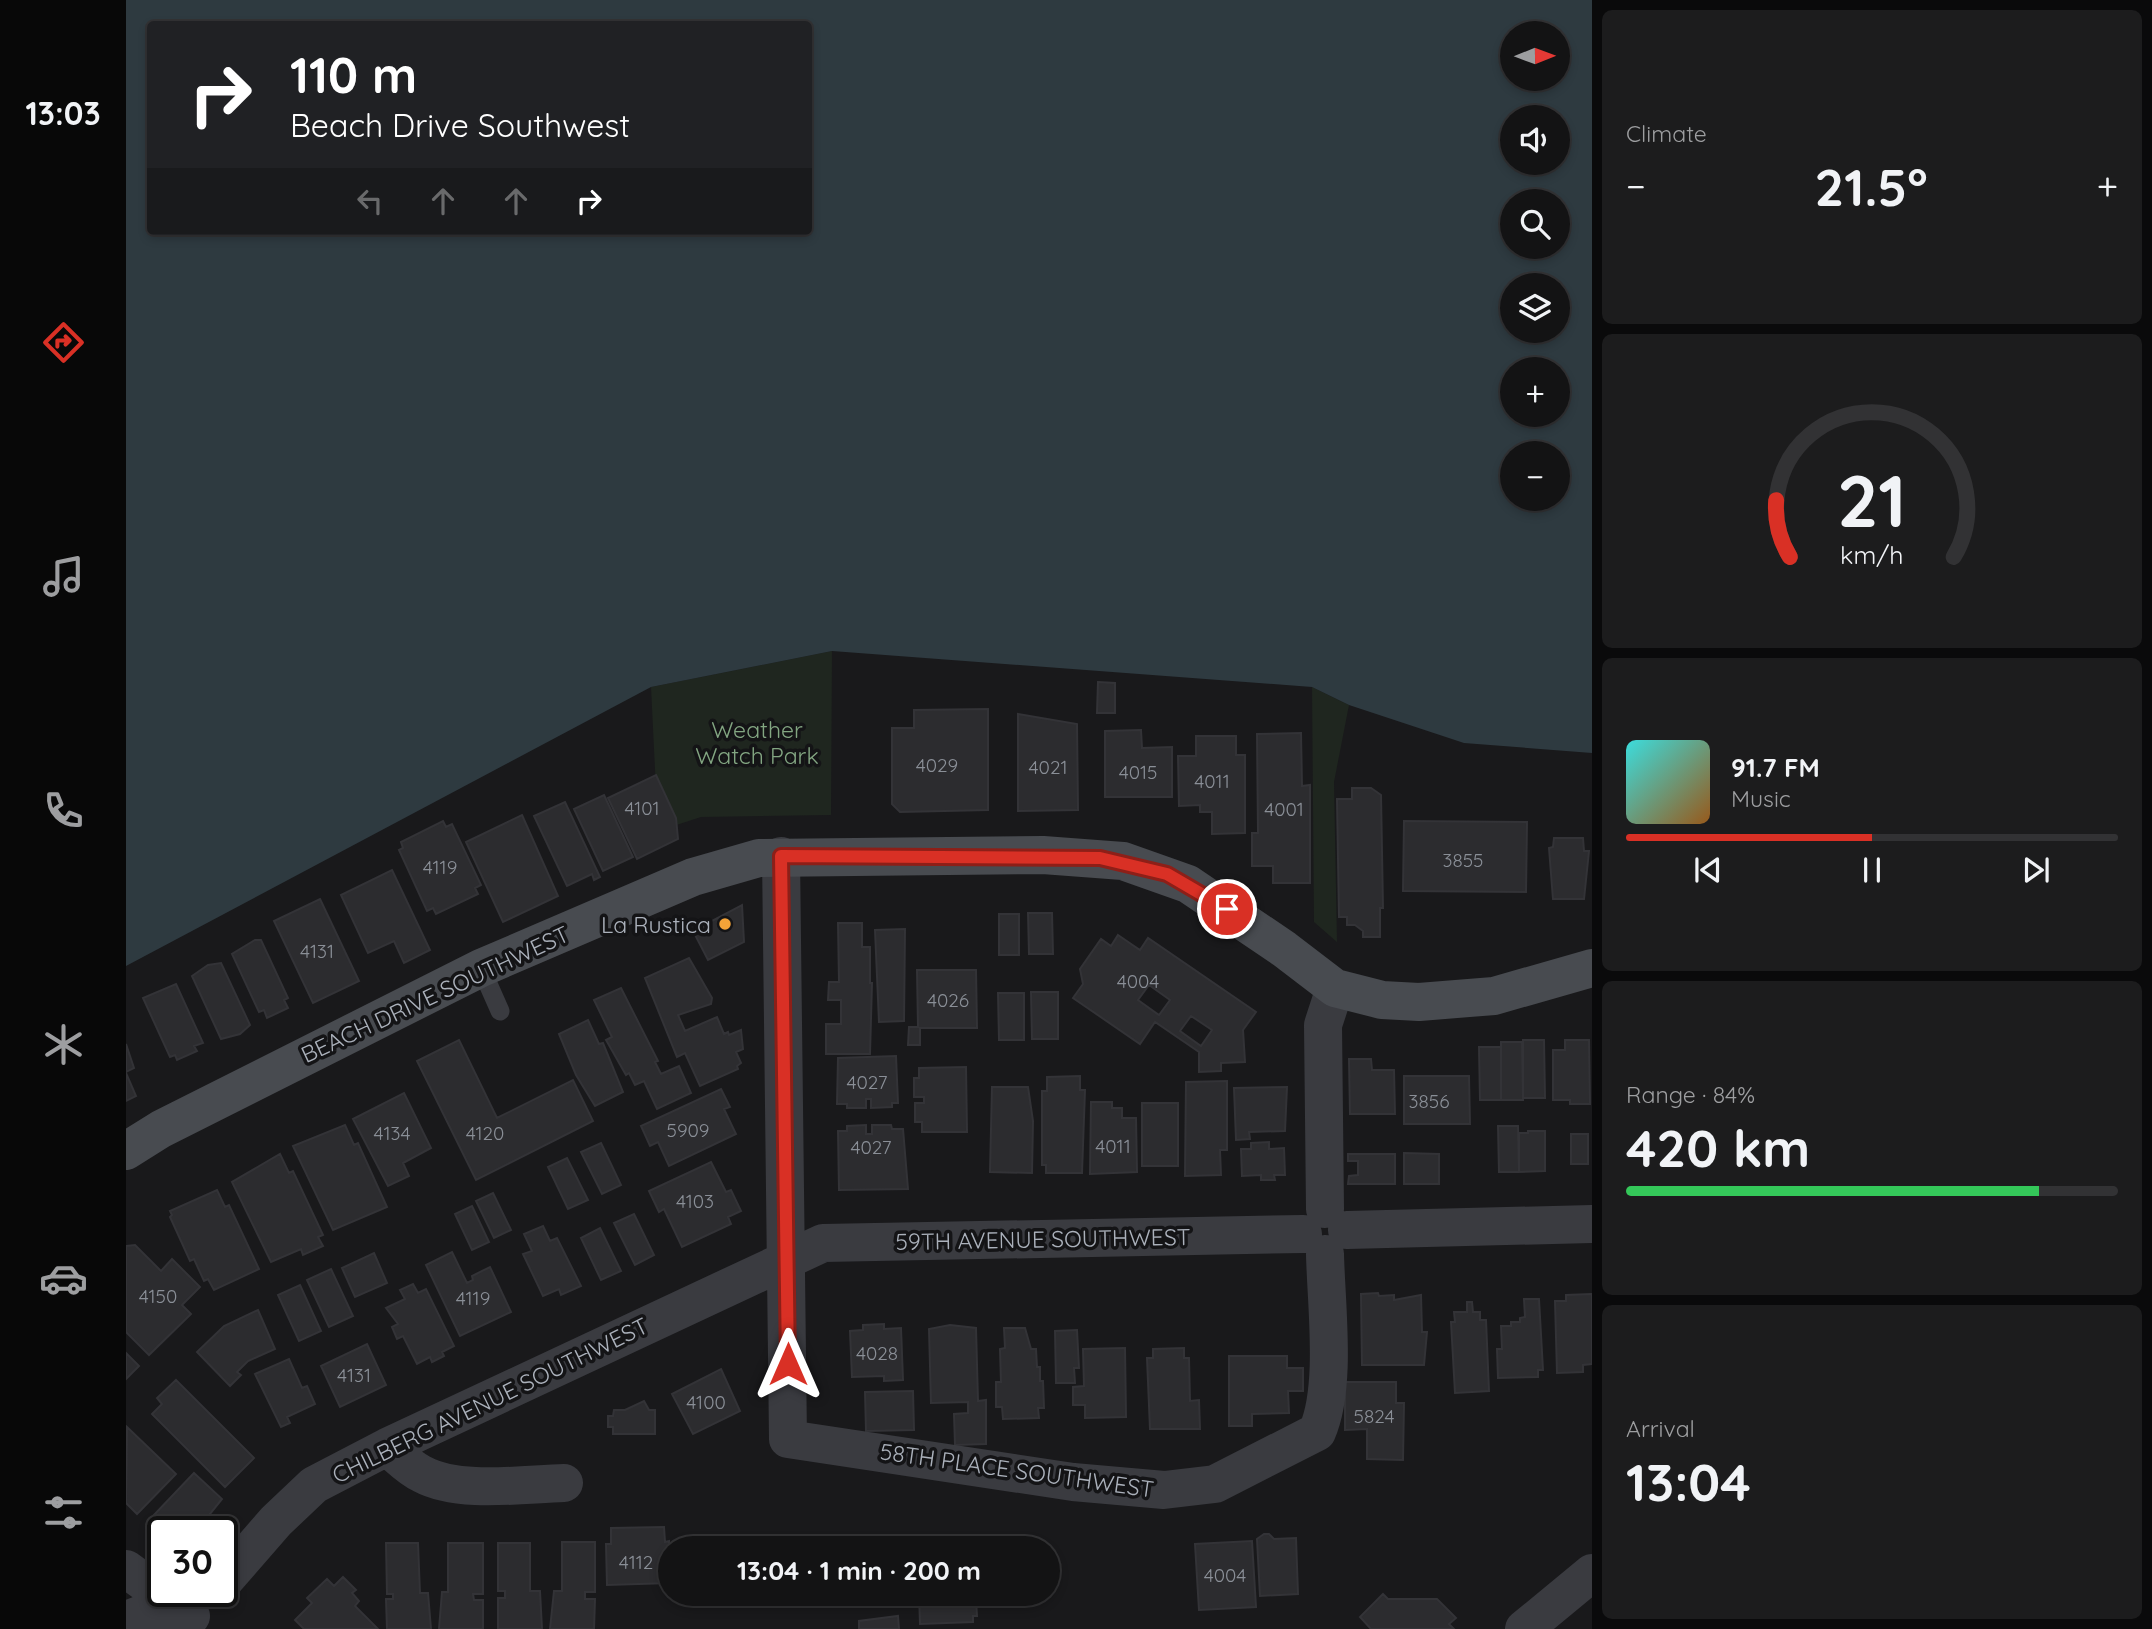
<!DOCTYPE html>
<meta charset="utf-8">
<style>
body{margin:0;font-family:Quicksand,sans-serif;background:#1c1c1d;color:#f1f3f6;height:100vh;display:flex;flex-direction:column;font-size:26px;white-space:nowrap}
*{box-sizing:border-box;margin:0}
p{font-size:23px;color:#9d9ea0}
.icon{flex:none;width:38px;height:38px;fill:none;stroke:currentColor;stroke-width:2;stroke-linecap:round;stroke-linejoin:round}
.map{position:relative;flex:1;overflow:hidden}
.details{display:flex;flex-direction:column;gap:10px;padding:10px;background:#0a0a0b;width:560px}
.details>*{flex:none}
.top-card{position:absolute;left:21px;top:21px;width:665px;height:214px;border-radius:7px;box-shadow:0 4px 10px #0003,0 0 0 2px #323234;background:#202124;color:#fff;overflow:hidden}
.needle{width:46px;rotate:89deg}
.controls{position:absolute;left:1374px;top:21px;display:grid;gap:14px}
.controls a{display:grid;place-items:center;width:70px;height:70px;border-radius:50%;background:#131314;box-shadow:0 4px 10px #0003,0 0 0 2px #323234;font-size:35px}
.speed{position:absolute;left:21px;top:1516px;display:flex;gap:14px;font-size:35px;font-weight:700;text-align:center}
.speed>*{display:grid;place-content:center;width:91px;height:91px;border-radius:50%;background:#131314;box-shadow:0 4px 10px #0003,0 0 0 2px #323234;line-height:1}
.speed .limit{border:4px solid #111;border-radius:10px;background:#fff;color:#111}
.pin{position:absolute;display:grid;place-items:center;width:60px;height:60px;color:#fff;margin:-30px;border:4px solid #fff;border-radius:50%;box-shadow:0 2px 7px #0007}
.me{position:absolute;width:77px;margin:-38px;rotate:0deg;stroke-linejoin:round;filter:drop-shadow(0 0 5px #0008)}
.turn{display:flex;align-items:center;gap:24px;height:147px;padding:0 28px;font-size:32px}
.turn .icon{width:91px;height:91px;stroke-width:2.5}
.turn b{display:block;font-size:49px;line-height:60px}
.lanes{display:flex;align-items:center;height:66px;padding:0 28px;background:#0003;justify-content:center;gap:35px;direction:ltr}
.lanes .off{opacity:.35}
.big{font-size:52px;font-weight:800;line-height:1.1}
.details .tile{flex:1;display:flex;flex-direction:column;justify-content:center;gap:10px;min-width:0;padding:0 24px;border-radius:10px;background:#1c1c1d}
.details .dial{align-items:center;gap:0}
.dial svg{height:182px;overflow:visible;fill:none;stroke:#323234;stroke-width:7;stroke-linecap:round;text-anchor:middle}
.dial text{fill:#f1f3f6;stroke:none}
.song{display:flex;align-items:center;gap:21px}
.cover{width:84px;height:84px;border-radius:10px;background:linear-gradient(135deg,hsl(180 70% 55%),hsl(30 70% 35%))}
.played{height:7px;border-radius:4px;background:linear-gradient(90deg,#d93025 50%,#323234 50%)}
.keys{display:flex;justify-content:space-around;direction:ltr}
.heat{display:flex;justify-content:space-between;align-items:center;font-size:38px;direction:ltr}
.charge{height:10px;border-radius:5px;background:linear-gradient(90deg,#34c759 84%,#323234 0)}
.trip{position:absolute;left:532px;top:1536px;width:402px;height:70px;border-radius:35px;background:#131314;box-shadow:0 4px 10px #0003,0 0 0 2px #323234;font-weight:800;line-height:70px;text-align:center}
main{display:flex;flex:1;min-height:0}
.menu{display:flex;flex-direction:column;width:126px;justify-content:space-around;align-items:center;background:#080808;color:#9d9ea0}
.menu .icon{width:49px;height:49px}
.menu .current{color:#d93025}
.menu b{font-size:32px;color:#f1f3f6}
.map>svg:first-child{display:block}
.green{fill:#1f261f}
.water{fill:#2e3a40;fill-rule:evenodd}
.building{fill:#2c2c2f;stroke:#333337;stroke-width:2;fill-rule:evenodd}
.lines{fill:none;stroke-linecap:round;stroke-linejoin:round}
.service{stroke:#3a3b40;stroke-width:19}
.minor{stroke:#3a3b40;stroke-width:38}
.secondary{stroke:#484b50;stroke-width:38}
.route-casing{stroke:#8d1f18;stroke-width:18}
.route{stroke:#d93025;stroke-width:12}
.poi-dot{fill:#f4a338;stroke:#141416;stroke-width:2.5}
.labels{text-anchor:middle;dominant-baseline:central;stroke-width:7;stroke-linejoin:round;paint-order:stroke}
.number-label{font-size:19px;fill:#8a8f97}
.park-label{font-size:23px;fill:#83a682;stroke:#141416}
.poi-label{font-size:23px;fill:#abb1bb;stroke:#141416;text-anchor:end}
.street-label{font-size:23px;fill:#abb1bb;stroke:#141416}
</style>
<main>
<nav class="menu">
<b>13:03</b>
<svg class="icon current" aria-label="directions" viewBox="0 0 24 24"><path d="M12 3l9 9-9 9-9-9zM9 14v-3h6M13 9l2 2-2 2"/></svg>
<svg class="icon" aria-label="music" viewBox="0 0 24 24"><path d="M9 18V5l10-2v13"/><circle cx="6" cy="18" r="3"/><circle cx="16" cy="16" r="3"/></svg>
<svg class="icon" aria-label="phone" viewBox="0 0 24 24"><path d="M5 4h4l2 5-3 2q2 4 5 5l2-3 5 2v4C11 20 4 13 5 4z"/></svg>
<svg class="icon" aria-label="climate" viewBox="0 0 24 24"><path d="M12 3v18M4 7l16 10M4 17L20 7"/></svg>
<svg class="icon" aria-label="car" viewBox="0 0 24 24"><path d="M5 17H2v-5l4-1 3-4h7l3 4 3 1v5h-3M9 17h6M6 11h13"/><circle cx="7" cy="17" r="2"/><circle cx="17" cy="17" r="2"/></svg>
<svg class="icon" aria-label="filters" viewBox="0 0 24 24"><path d="M4 7h16M4 17h16"/><circle cx="9" cy="7" r="2"/><circle cx="15" cy="17" r="2"/></svg>
</nav>
<div class="map">
<svg width="1466" height="1629" viewBox="0 0 1466 1629">
<rect width="100%" height="100%" fill="#19191b"/>
<!-- green -->
<path class="green" d="M706,651L705,815L575,817L532,831L525,687Z
M1186,687L1223,705L1208,782L1211,942L1188,922Z"/>
<!-- water -->
<path class="water" d="M0,0H1466V753L1338,743L1223,705L1186,687L706,651L525,687L0,966ZM24,24H682V231H24ZM1386,33H1432V79H1386ZM1432,117V163H1386V117ZM1432,201V247H1386V201ZM1386,285H1432V331H1386ZM1386,369H1432V415H1386ZM1386,453H1432V499H1386Z"/>
<!-- building -->
<path class="building" d="M972,682L989,683V713H971Z
M862,709V810L774,812L766,804V728H788V710Z
M892,714L951,724L952,810L892,811Z
M1015,730L1016,748L1046,747V797H979V731Z
M1175,733L1176,786L1184,785V883H1147V866H1126V833H1132L1131,734Z
M1070,736H1110V755H1119V833L1086,834V812H1074V805L1053,806L1052,756H1070Z
M530,775L550,818L552,839L511,859L482,798Z
M1226,788H1245L1255,795L1257,908H1254V937H1237V931L1229,925H1221V917H1213L1211,799H1226Z
M478,795L507,857L477,871L448,809Z
M439,802L474,877L468,880L466,874L441,886L408,816Z
M396,815L432,896L377,922L340,842Z
M317,821L320,827L326,824L355,885L349,888L352,894L310,914L307,908L301,911L273,850L277,848L275,842Z
M1278,821L1401,822L1400,892L1277,891Z
M1428,838H1457L1458,851H1463L1458,899H1427L1423,848L1427,847Z
M266,870L304,950L278,963L268,941L242,953L215,895Z
M194,899L233,981L187,1003L148,921Z
M616,905L618,942L582,960L567,931Z
M902,913H926L927,954H903Z
M873,914H893V955H873Z
M712,923H736V947H744V983H746L744,1054H700V1024H715V1000H702L703,982H713Z
M779,929L778,1021L753,1022L749,930Z
M992,935L1014,950L1022,938L1130,1012L1117,1030L1119,1062L1095,1063V1071L1073,1072V1052L1029,1022L1014,1044L947,998L957,984L954,969L975,939L985,946ZM1023,985L1044,1000L1033,1015L1012,1000ZM1065,1016L1086,1030L1075,1046L1054,1031Z
M129,940H135L162,998L158,1000L162,1008L141,1018L138,1010L133,1012L106,954Z
M563,958L586,998L585,1004L552,1015L559,1031L591,1017L598,1034L602,1032L603,1035L615,1030L617,1049L610,1052L615,1063L611,1066L612,1069L574,1086L559,1053L551,1057L519,978Z
M95,963L124,1025L114,1034L95,1039L66,976L82,965Z
M791,970H850L851,1028H794V1045H782L783,1027H792Z
M50,984L77,1043L68,1046L71,1051L51,1060L49,1055L44,1057L17,998Z
M495,988L532,1061L529,1062L535,1074L553,1066L565,1093L531,1109L518,1081L509,1085L503,1073L500,1075L480,1040L486,1037L468,1000Z
M905,992H932V1039H906Z
M872,993H898V1040H873Z
M462,1020L473,1044L477,1043L497,1092L469,1106L450,1075L433,1034Z
M333,1040L371,1118L447,1080L467,1121L350,1180L291,1061Z
M1397,1040H1418L1419,1098H1397Z
M1439,1040H1463L1464,1104H1444V1100H1427V1050H1439Z
M1375,1042H1396L1397,1100H1375Z
M0,1044L8,1068L0,1072Z
M1353,1047H1375V1100H1354Z
M770,1056L772,1103H766V1107L745,1108V1099H740V1108H721V1104H711L712,1058Z
M1223,1059H1245L1246,1070H1268L1269,1114H1224Z
M840,1067L841,1132H796V1122H789V1103H798V1097H788V1078H793V1068Z
M0,1073L10,1096L0,1101Z
M954,1076V1090H959L956,1173H920V1165H916V1091H921V1077Z
M1278,1076H1343L1344,1124H1278Z
M1101,1081V1150H1094L1095,1175L1059,1176L1060,1082Z
M866,1087H902L907,1121L906,1173L864,1172Z
M1161,1087L1159,1131L1123,1132L1124,1139L1110,1140L1108,1088Z
M595,1089L604,1107L598,1109L610,1134L543,1166L532,1142L524,1146L515,1126Z
M278,1093L305,1148L277,1163L283,1176L262,1186L227,1119Z
M965,1102H986V1108H996V1118H1010L1011,1172L964,1174Z
M1016,1103H1052V1166H1016Z
M219,1125L228,1145L232,1143L261,1207L207,1230L167,1146Z
M740,1125V1134H746V1125H765L766,1129H777L782,1189L713,1190L712,1131H721V1126Z
M1372,1126H1392L1393,1172H1373Z
M1402,1131H1419V1171L1393,1172V1133H1402Z
M1445,1134H1462V1164H1445Z
M1143,1142V1149L1158,1148L1159,1175H1148L1149,1180H1135V1175L1116,1176L1115,1149H1125V1143Z
M475,1143L495,1185L476,1194L455,1152Z
M1278,1153L1313,1154V1184H1278Z
M154,1154L163,1173L167,1171L197,1235L192,1237L197,1246L177,1255L175,1249L145,1262L106,1182Z
M1222,1154H1269V1184H1222L1223,1176L1232,1175V1161H1222Z
M441,1158L462,1200L442,1209L422,1167Z
M585,1162L600,1192L605,1190L615,1211L602,1217L605,1224L556,1247L538,1209L533,1212L523,1191Z
M91,1190L99,1207L103,1205L133,1269L88,1290L82,1279L78,1281L68,1259L64,1261L44,1217L46,1215L44,1211Z
M367,1193L385,1230L368,1238L350,1201Z
M346,1206L363,1242L346,1250L329,1214Z
M508,1214L528,1255L509,1265L488,1223Z
M417,1226L424,1241L431,1238L455,1286L435,1295L433,1289L417,1296L397,1254L406,1251L398,1234Z
M474,1228L495,1271L475,1280L455,1238Z
M9,1245L35,1271L46,1259L74,1287L56,1305L65,1314L23,1355L0,1332V1246Z
M326,1252L341,1283L347,1280L346,1276L364,1267L385,1312L334,1336L300,1265Z
M248,1253L261,1283L229,1297L216,1268Z
M205,1269L227,1316L203,1327L181,1280Z
M287,1284L292,1293L300,1289L328,1346L316,1352L318,1356L306,1362L304,1357L291,1364L277,1336L271,1339L266,1327L272,1324L260,1308L279,1299L274,1290Z
M174,1285L195,1331L173,1341L152,1295Z
M1252,1293L1253,1296L1268,1295V1300L1295,1295L1296,1332H1301L1298,1365H1236L1235,1294Z
M1466,1294V1364L1457,1365V1372L1431,1373L1429,1301H1440V1295Z
M1398,1299H1413L1417,1370H1412V1377L1372,1378L1371,1349H1376L1375,1326H1385V1322H1394V1318L1399,1317Z
M1341,1302H1346L1347,1312H1354V1320H1360L1363,1391L1329,1393L1325,1322H1329L1328,1312H1341Z
M132,1310L149,1349L122,1361L111,1372L115,1375L104,1386L71,1352L98,1326Z
M758,1324V1329L775,1328L777,1380L758,1381V1376L726,1377L724,1331L737,1330V1325Z
M824,1325L850,1328L852,1401L860,1400V1444L829,1445L828,1414L842,1413V1402L805,1403L803,1329Z
M878,1328H899L905,1349H910L911,1367H914V1381H917L918,1408H912L913,1418L877,1419L876,1407H870V1382H875L874,1349L879,1348Z
M951,1330L953,1368H948L949,1383H930L929,1331Z
M241,1344L260,1385L214,1407L195,1366Z
M999,1348L1000,1417L959,1418V1405H947V1387L958,1386L957,1349Z
M1058,1348V1358H1063L1064,1401L1073,1400L1074,1429H1024L1021,1358H1027V1349Z
M0,1353L13,1366L0,1379Z
M1103,1356H1161V1368H1177V1391H1162L1163,1413L1126,1414V1426H1103Z
M163,1359L176,1388L181,1386L189,1404L161,1417L164,1423L155,1427L129,1374Z
M595,1369L614,1411L567,1434L546,1394Z
M50,1380L128,1458L99,1487L26,1414L36,1404L31,1398Z
M1219,1382H1270V1403H1278L1277,1460L1241,1459V1429L1219,1430Z
M787,1391L788,1430L740,1431L739,1392Z
M518,1401L523,1410H529V1434H487V1427H482V1416H487L488,1410H499Z
M1,1427L50,1474L11,1514L0,1503Z
M68,1473L96,1499L71,1530L40,1531L26,1517Z
M538,1527L539,1542L543,1541L544,1583L481,1585L480,1544H485V1528Z
M1138,1534H1143L1148,1539L1170,1538L1172,1594L1134,1596L1131,1539Z
M1126,1541L1130,1607L1073,1610L1069,1544Z
M436,1542H469V1592H459V1599H469L468,1629H424L428,1591H436Z
M260,1543H292L294,1593H302L305,1629H261L260,1599H267V1594H261Z
M322,1543H357V1594H347L348,1600H357V1629H313L316,1592H322Z
M372,1543H404V1591H414L416,1629H372V1598H379V1591H372Z
M217,1577L230,1590L226,1593L233,1601L229,1606L252,1629H178L169,1620L186,1603L181,1598L201,1579L208,1586Z
M793,1594H846V1600H850L851,1616H847V1622L794,1624Z
M1257,1594L1262,1599H1311L1330,1618L1323,1624L1328,1629H1245L1234,1617Z
M772,1616L773,1629H733V1621Z"/>
<g class="lines">
<!-- service -->
<path class="service" d="M355,968L374,1011"/>
<!-- minor -->
<path class="minor" d="M655,856L662,1439L947,1482L1038,1490L1089,1484L1191,1432C1211,1387 1200,1304 1199,1254
M1199,1209L1197,1025L1209,988
M1221,1230L1466,1224
M261,1447C272,1456 283,1468 296,1474C333,1494 397,1484 438,1483
M0,1569L65,1616
M96,1583L150,1521L188,1485L261,1447L697,1243L1177,1234
M0,1620L26,1610L65,1616
M1398,1629L1466,1573"/>
<!-- secondary -->
<path class="secondary" d="M0,1151L35,1129L355,968L567,877L633,858L917,855L997,861L1062,884L1158,949L1209,988L1256,1000L1293,1002L1368,996L1466,968"/>
</g>
<g class="lines">
<defs>
<path id="route" d="M662,1364L655,856L974,858L1041,874L1101,909"/>
</defs>
<!-- route casing -->
<use href="#route" class="route-casing"/>
<!-- route -->
<use href="#route" class="route"/>
</g>
<!-- markers -->
<circle class="poi-dot" cx="599" cy="924" r="7"/>
<g class="labels">
<!-- number labels -->
<g class="number-label">
<text x="811" y="765">4029</text>
<text x="922" y="767">4021</text>
<text x="1012" y="772">4015</text>
<text x="1086" y="781">4011</text>
<text x="516" y="808">4101</text>
<text x="1158" y="809">4001</text>
<text x="1337" y="860">3855</text>
<text x="314" y="867">4119</text>
<text x="191" y="951">4131</text>
<text x="1012" y="981">4004</text>
<text x="822" y="1000">4026</text>
<text x="741" y="1082">4027</text>
<text x="1303" y="1101">3856</text>
<text x="562" y="1130">5909</text>
<text x="266" y="1133">4134</text>
<text x="359" y="1133">4120</text>
<text x="987" y="1146">4011</text>
<text x="745" y="1147">4027</text>
<text x="569" y="1201">4103</text>
<text x="32" y="1296">4150</text>
<text x="347" y="1298">4119</text>
<text x="751" y="1353">4028</text>
<text x="228" y="1375">4131</text>
<text x="580" y="1402">4100</text>
<text x="1248" y="1416">5824</text>
<text x="510" y="1562">4112</text>
<text x="1099" y="1575">4004</text>
</g>
<!-- park labels -->
<g class="park-label">
<text x="631" y="729">Weather<tspan x="631" dy="26">Watch Park</tspan></text>
</g>
<!-- poi labels -->
<g class="poi-label">
<text x="585" y="924">La Rustica</text>
</g>
<!-- street labels -->
<g class="street-label">
<text transform="translate(309 994) rotate(-25)">BEACH DRIVE SOUTHWEST</text>
<text transform="translate(917 1239) rotate(-1)">59TH AVENUE SOUTHWEST</text>
<text transform="translate(364 1400) rotate(-26)">CHILBERG AVENUE SOUTHWEST</text>
<text transform="translate(891 1470) rotate(8)">58TH PLACE SOUTHWEST</text>
</g>
</g>
</svg>
<div class="controls">
<a><svg class="needle" viewBox="-14 -14 28 28"><path d="M0-13l5 13h-10z" fill="#e53935"/><path d="M0 13l5-13h-10z" fill="#9d9ea0"/></svg></a>
<a><svg class="icon" aria-label="sound" viewBox="0 0 24 24"><path d="M4 9h4l5-4v14l-5-4H4zM17 9q2 3 0 6"/></svg></a>
<a><svg class="icon" aria-label="search" viewBox="0 0 24 24"><circle cx="10" cy="10" r="6"/><path d="M15 15l6 6"/></svg></a>
<a><svg class="icon" aria-label="layers" viewBox="0 0 24 24"><path d="M12 4l9 5-9 5-9-5zM3 14l9 5 9-5"/></svg></a>
<a>+</a>
<a>−</a>
</div>
<div class="speed"><div class="limit">30</div></div>
<div class="pin" style="left:1101px;top:909px;background:#d93025"><svg class="icon" aria-label="arrive" viewBox="0 0 24 24"><path d="M6 21V4h12l-3 4 3 4H6"/></svg></div>
<svg class="me" style="left:662px;top:1364px" viewBox="-20 -20 40 40"><path d="M0-17L14 15 0 8-14 15z" fill="#d93025" stroke="#fff" stroke-width="4"/></svg>
<div class="trip">13:04 · 1 min · 200 m</div>
<div class="top-card">
<div class="turn"><svg class="icon" aria-label="right" viewBox="0 0 24 24"><path d="M7 20v-9h11M14 6l5 5-5 5"/></svg><div><b>110 m</b>Beach Drive Southwest</div></div>
<div class="lanes"><svg class="icon off" aria-label="left" viewBox="0 0 24 24"><path d="M17 20v-9H6M10 6l-5 5 5 5"/></svg><svg class="icon off" aria-label="ahead" viewBox="0 0 24 24"><path d="M12 20V5M6 11l6-6 6 6"/></svg><svg class="icon off" aria-label="ahead" viewBox="0 0 24 24"><path d="M12 20V5M6 11l6-6 6 6"/></svg><svg class="icon" aria-label="right" viewBox="0 0 24 24"><path d="M7 20v-9h11M14 6l5 5-5 5"/></svg></div>
</div>
</div>
<section class="details">
<div class="tile"><p>Climate</p>
<div class="heat"><a>−</a><b class="big">21.5°</b><a>+</a></div>
</div>
<div class="tile dial"><svg viewBox="0 0 100 80">
<path d="M14 69A42 42 0 1 1 86 69"/>
<path d="M14 69A42 42 0 0 1 8 44" stroke="#d93025"/>
<text x="50" y="56" font-size="32" font-weight="700">21</text>
<text x="50" y="72" font-size="11">km/h</text>
</svg></div>
<div class="tile">
<div class="song"><i class="cover"></i><div><b>91.7 FM</b><p>Music</p></div></div>
<div class="played"></div>
<div class="keys"><svg class="icon" aria-label="previous" viewBox="0 0 24 24"><path d="M18 5L8 12l10 7zM5 5v14"/></svg><svg class="icon" aria-label="pause" viewBox="0 0 24 24"><path d="M8 5v14M16 5v14"/></svg><svg class="icon" aria-label="next" viewBox="0 0 24 24"><path d="M6 5l10 7-10 7zM19 5v14"/></svg></div>
</div>
<div class="tile"><p>Range · 84%</p><b class="big">420 km</b><div class="charge"></div></div>
<div class="tile"><p>Arrival</p><b class="big">13:04</b></div>
</section>
</main>
